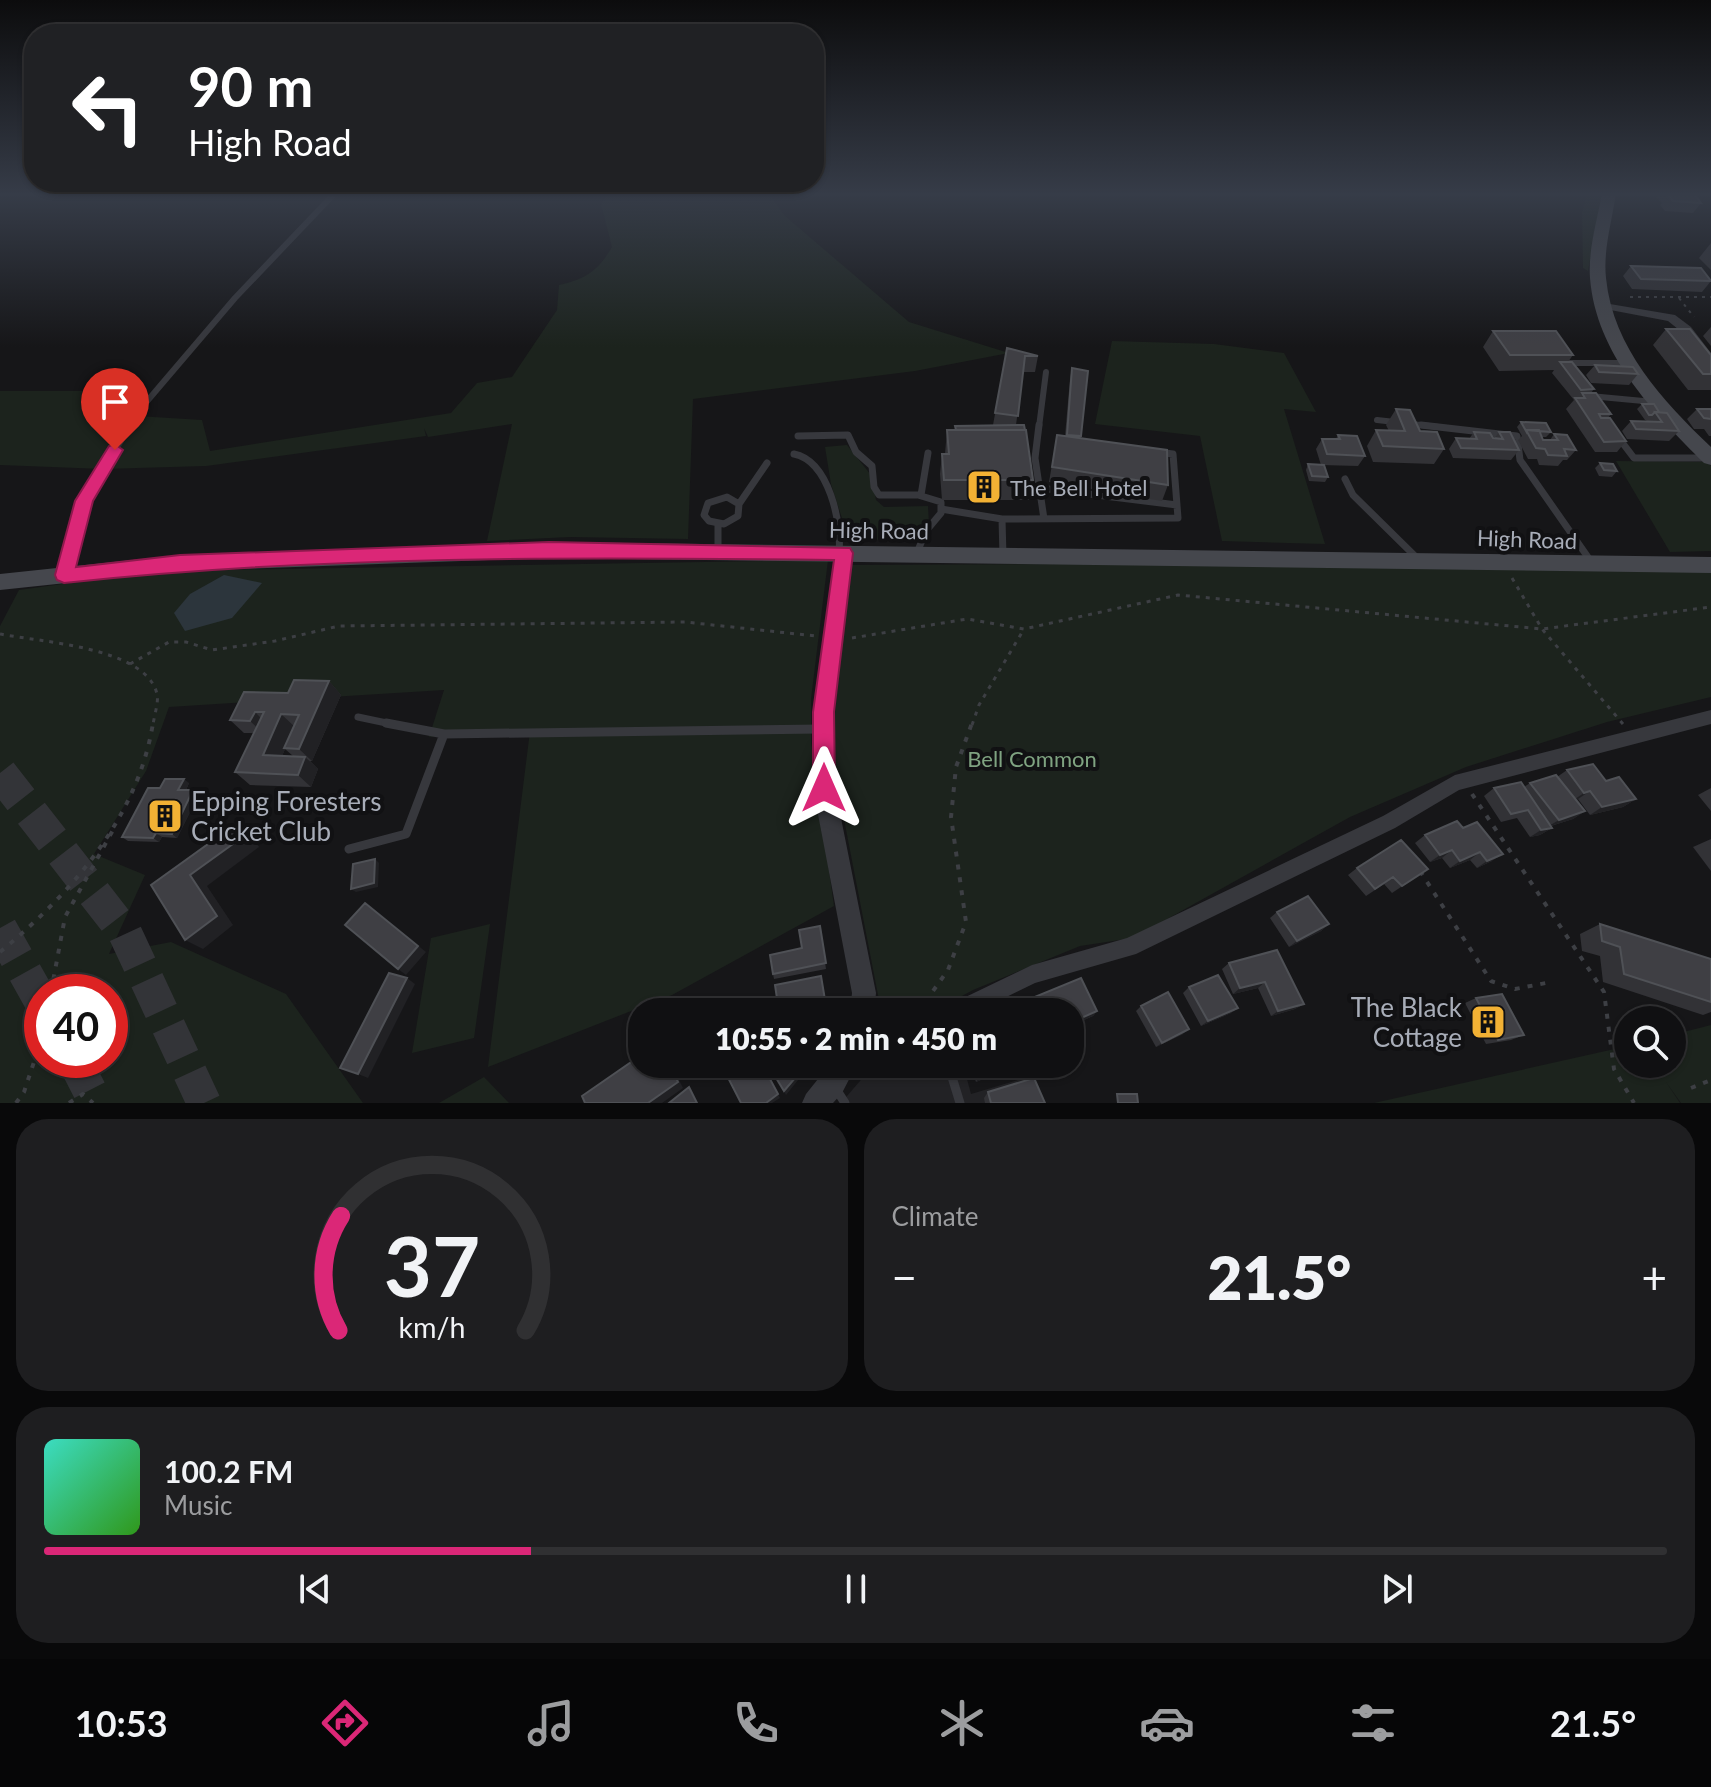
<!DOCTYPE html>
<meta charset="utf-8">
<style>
body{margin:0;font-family:Lato,sans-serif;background:#1e1e20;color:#f1f3f6;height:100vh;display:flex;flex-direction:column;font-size:30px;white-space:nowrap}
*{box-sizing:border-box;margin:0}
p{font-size:26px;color:#9c9d9f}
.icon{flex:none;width:44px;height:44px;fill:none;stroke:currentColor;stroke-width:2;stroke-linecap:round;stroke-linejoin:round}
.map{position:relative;height:1103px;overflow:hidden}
.panel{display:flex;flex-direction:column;gap:16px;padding:16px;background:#09090a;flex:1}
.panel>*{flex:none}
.hud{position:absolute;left:24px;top:24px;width:800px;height:168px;border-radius:32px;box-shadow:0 2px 6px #0004,0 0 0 2px #303032;background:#202124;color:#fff;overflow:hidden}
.tools{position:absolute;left:1614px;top:1006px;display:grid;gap:16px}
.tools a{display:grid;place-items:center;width:72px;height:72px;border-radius:50%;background:#101012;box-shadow:0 2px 6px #0004,0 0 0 2px #303032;font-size:40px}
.speed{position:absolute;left:24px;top:974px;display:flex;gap:16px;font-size:40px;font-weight:700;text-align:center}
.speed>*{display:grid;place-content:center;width:104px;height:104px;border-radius:50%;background:#101012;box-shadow:0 2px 6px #0004,0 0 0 2px #303032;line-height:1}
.speed .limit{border:12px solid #d22;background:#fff;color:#111}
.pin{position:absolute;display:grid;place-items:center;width:68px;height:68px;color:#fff;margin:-82px -34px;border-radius:50% 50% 50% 0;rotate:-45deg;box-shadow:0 0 8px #0007}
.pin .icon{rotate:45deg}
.me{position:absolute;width:88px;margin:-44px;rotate:0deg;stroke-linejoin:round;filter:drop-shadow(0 0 6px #0008)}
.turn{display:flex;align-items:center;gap:28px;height:168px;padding:0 32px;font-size:36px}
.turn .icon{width:104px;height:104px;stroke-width:2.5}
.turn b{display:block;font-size:56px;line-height:68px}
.big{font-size:60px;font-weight:800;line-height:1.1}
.panel .widget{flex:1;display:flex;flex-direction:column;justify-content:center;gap:12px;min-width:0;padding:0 28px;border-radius:32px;background:#1e1e20}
.panel .dial{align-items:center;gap:0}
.dial svg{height:208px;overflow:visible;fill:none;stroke:#303032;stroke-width:7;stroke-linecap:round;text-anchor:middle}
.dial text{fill:#f1f3f6;stroke:none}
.song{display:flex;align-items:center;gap:24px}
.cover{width:96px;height:96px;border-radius:12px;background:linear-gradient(135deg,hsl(170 70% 55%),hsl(110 70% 35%))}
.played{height:8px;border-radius:4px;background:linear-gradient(90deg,#db2777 30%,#303032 30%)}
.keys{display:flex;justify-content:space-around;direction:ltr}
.heat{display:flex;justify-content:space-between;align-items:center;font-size:44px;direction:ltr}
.panel .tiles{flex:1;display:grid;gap:16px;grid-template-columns:1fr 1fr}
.widget:last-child{grid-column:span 2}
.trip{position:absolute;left:628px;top:998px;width:456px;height:80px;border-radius:32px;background:#101012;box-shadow:0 2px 6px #0004,0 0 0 2px #303032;font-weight:800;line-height:80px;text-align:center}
.menu{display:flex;height:128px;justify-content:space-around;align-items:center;background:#060607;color:#9c9d9f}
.menu .icon{width:56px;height:56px}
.menu .on{color:#db2777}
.menu b{font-size:36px;color:#f1f3f6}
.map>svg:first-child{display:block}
.built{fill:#222225}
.green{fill:#1c231d;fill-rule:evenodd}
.water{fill:#2c353c}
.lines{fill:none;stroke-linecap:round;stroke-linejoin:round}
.motorway-tunnel{stroke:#333438;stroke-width:34;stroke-dasharray:34 17;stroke-linecap:butt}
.path-far2{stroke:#3d3f44;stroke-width:2;stroke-dasharray:3 5;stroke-linecap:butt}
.path-far1{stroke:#3d3f44;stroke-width:3;stroke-dasharray:4 6;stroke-linecap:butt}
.path{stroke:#3d3f44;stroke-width:4;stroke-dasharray:5 8;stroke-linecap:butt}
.service-far2{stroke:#37383d;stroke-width:6}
.service-far1{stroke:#37383d;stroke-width:7}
.service{stroke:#37383d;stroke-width:9}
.minor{fill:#37383d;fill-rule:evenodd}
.tertiary{fill:#37383d;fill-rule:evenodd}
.secondary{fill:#45474d;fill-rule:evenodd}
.wall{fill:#323236;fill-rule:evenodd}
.shaded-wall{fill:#212124}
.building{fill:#3f3f44;stroke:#4f5156;stroke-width:2}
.route{fill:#db2777;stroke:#8e194d;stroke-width:2}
.labels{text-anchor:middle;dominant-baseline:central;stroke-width:8;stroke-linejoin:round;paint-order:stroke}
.poi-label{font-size:22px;fill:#a8adb8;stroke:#111113;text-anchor:start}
.street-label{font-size:22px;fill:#a8adb8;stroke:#111113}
.park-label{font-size:22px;fill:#7fa381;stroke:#111113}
.near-poi-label{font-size:26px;fill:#a8adb8;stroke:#111113;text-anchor:start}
</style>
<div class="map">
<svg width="1711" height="1103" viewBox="0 0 1711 1103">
<rect width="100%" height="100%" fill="#161618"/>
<!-- built -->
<path class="built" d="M890,1064H963L971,1094L1031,1076L1043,1103H841L866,1074Z"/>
<!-- green -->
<path class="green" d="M610,193H768L785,216L909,322L1009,353L915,371L693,399L688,539L570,537L487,541L512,424L428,437L424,428L426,436L206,466L103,469L0,465V391H137L121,415L202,420L210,451L451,413L477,383L512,377L557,310L559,285C586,279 598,271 612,247L601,204Z
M1587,193H1602L1588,271L1583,268L1582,212Z
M1112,341L1214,344L1284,353L1316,412L1284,409L1325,544L1222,541L1200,436L1095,424Z
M847,445L871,475L876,500L884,507L928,506L929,524L919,539L849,540L831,484L825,447Z
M1616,461L1707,462L1711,466V551L1670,552Z
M828,560L811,699V743L834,906L672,995L488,1067L530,731L429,737L444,690L169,707L146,771L94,854L145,875L109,954L171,942L286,994L363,1103H0V626L19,590L156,571ZM42,992H110V1060H42Z
M1093,564L1711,570V697L1607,722L1466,767L1350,817L1133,938L1080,946L973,990L932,1012H879V1000L831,752L850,565Z
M490,924L474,1038L412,1053L431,938Z
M1711,1025V1103H1681L1666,1082L1680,1103H1374L1628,1046V1064H1672V1035Z
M484,1077L509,1103H439Z"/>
<!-- water -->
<path class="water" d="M224,575L262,583L232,618L185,631L174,613L190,594Z"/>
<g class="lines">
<!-- motorway-tunnel -->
<path class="motorway-tunnel" d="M0,773L125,933L204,1103
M0,928L42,1003
M74,1060L96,1103"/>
<!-- path-far2 -->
<path class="path-far2" d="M1630,297H1711
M1679,298L1694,317"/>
<!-- path-far1 -->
<path class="path-far1" d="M1512,578L1542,629L1623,724
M0,634C40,642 146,647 157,694C159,702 154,716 153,725
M852,638L967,619L1024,629L1178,595L1542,629L1711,607
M130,664L169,642H186L212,650L275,641L339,626L685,622L816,636
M972,725L979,705L1024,629"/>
<!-- path -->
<path class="path" d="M1472,794L1604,992L1614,1069L1634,1103
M1420,871L1491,981L1515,989L1546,983
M0,952C72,893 138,817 153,723
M51,992L65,917L113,830
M918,1012L948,970L966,922L951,817L956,767L972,723
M1691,1088L1711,1080
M16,1103L24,1092L42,1038
M69,1103L83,1094L93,1103"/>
<!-- service-far2 -->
<path class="service-far2" d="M1566,363H1626
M1590,396L1654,402
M1377,420L1395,422
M1411,424L1439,427
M128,427L137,413L235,298L335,193
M1039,427L1046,372"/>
<!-- service-far1 -->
<path class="service-far1" d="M1039,425L1035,458L1044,519
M1421,425L1517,436L1520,460L1592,563
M798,436L848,435L856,452L872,466L874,487L879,495H918L941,502V513L926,531L916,555
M1618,437L1634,458H1711
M794,454C829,461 842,523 839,553
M1345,479L1353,495L1418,559
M1040,488L1177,505
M921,495L928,453
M727,497L739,504L738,516L724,524L709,521L704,515L708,503Z
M739,504L767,463
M941,509L1002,519
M718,525V552
M1003,556L1002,519L1178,518L1173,454L1157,452
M65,573L84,501L130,425
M358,717L396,725"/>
<!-- service -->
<path class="service" d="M386,723L444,734
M349,849L406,834L444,734L820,729
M948,1064L960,1103
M836,1089L845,1103"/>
<!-- minor -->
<path class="minor" d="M1604,303L1675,315L1691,327L1711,353V365L1707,364L1683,333L1668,321L1600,308L1598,306Z
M1711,710V724L1459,790L1395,828L1136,954L1035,983L976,1012H946L949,1005L1032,965L1127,938L1383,816L1455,775Z"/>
<!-- tertiary -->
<path class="tertiary" d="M844,546L850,548L853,553L834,712L835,788L876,993L874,1012H850L852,993L813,788L814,712L835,553L838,548Z
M830,1064H857L842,1093L833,1103H802L806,1094Z"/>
<!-- secondary -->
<path class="secondary" d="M1602,193H1616C1612,221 1603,250 1606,278C1613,348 1663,401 1711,447V465L1704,463C1653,412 1596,354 1590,278C1588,250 1597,221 1602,193Z
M549,542L1711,557V573L549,558L180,571L0,590V574L180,555Z"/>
</g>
<!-- wall -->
<path class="wall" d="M1659,193H1694L1701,203L1693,213L1665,211L1660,205L1662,203L1656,197Z
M1711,243V270L1699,258Z
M1631,266L1711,281L1702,292L1632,289L1623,276Z
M1711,327V346L1703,336Z
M1666,329L1711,355V390H1688L1653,345Z
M1493,331L1573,355L1568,362L1594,389L1591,393L1611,414L1608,418L1626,441L1617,452H1595L1566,409L1574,400L1552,373L1554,370L1499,371L1483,347Z
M1007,348L1038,356L1035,372H1023L1016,425L1033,480L1029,500H942L940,474L942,454H945L947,430H955V426L993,425Z
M1595,365L1638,374L1629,385L1591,383L1586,375Z
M1072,368L1088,371L1081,438L1168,485L1162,501L1049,482L1057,435L1065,436L1070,379Z
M1642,404L1659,412L1679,431L1669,441L1627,439L1622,431L1631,421H1647L1645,420L1637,409Z
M1396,409L1420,431L1444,449L1434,464L1373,462L1367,446L1376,430L1389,431L1386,425Z
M1697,409H1711V436H1709L1704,429H1694L1687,419Z
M1521,422L1551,432L1546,437H1542L1543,440H1550L1554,434L1576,450L1567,460H1563L1558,466L1539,465L1537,459H1528L1518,440L1522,436L1517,427Z
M1474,432L1494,439L1499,432L1519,450L1511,460L1453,458L1449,449L1456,438L1469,439Z
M1338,435L1365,456L1358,466L1321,465L1316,449L1322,439H1336Z
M1600,463L1617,471L1612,477L1599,476L1595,468Z
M1308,464L1328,477L1325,482L1309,481L1306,470Z
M329,681L341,695L312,761H310L318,769L311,787L250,785L235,772L254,733H244L230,720L288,693ZM285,749L293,756H282Z
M1567,770L1606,781L1636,799L1623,807L1590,815L1578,799L1576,800L1585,811L1573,819L1551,826L1552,828L1540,835L1530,837L1517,818L1501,822L1484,796L1494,788L1524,787L1530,783L1557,777Z
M189,783L186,790H193L199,794L177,838L162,837L159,842L128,841L122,837L160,788Z
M1711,788V811L1698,795Z
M1457,821L1492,861L1477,868L1470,860L1450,868L1442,858L1430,862L1415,843L1425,835Z
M1711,839V871L1693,847Z
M1357,868L1428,869L1392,893L1384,884L1366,896L1348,875Z
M1277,912L1329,924L1321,931L1289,947L1270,918Z
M1600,924L1711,959V1012L1703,1015L1603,982L1600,956L1582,951L1580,934Z
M820,926L826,969L774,979L773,974L802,948Z
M1229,963L1304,1004L1295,1009L1271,1016L1258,988L1233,994L1222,969Z
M1081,978L1097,1011L1093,1016L1070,1026V1012H1019L1017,1009L1020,1003Z
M1189,987L1238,1008L1231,1013L1201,1026L1183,993Z
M1476,998L1524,1035L1511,1040L1486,1044L1465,1003Z
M1141,1006L1183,1034L1156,1047L1136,1011Z
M970,1064H999L1001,1069L998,1073L976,1082Z
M988,1092L1045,1103H985L984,1098Z"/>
<!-- shaded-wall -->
<path class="shaded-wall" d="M329,681L341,695L312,761L299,749Z
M255,712L268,725L264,734L250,721Z
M281,714L295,727L277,767L263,755Z
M305,757L318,769L311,787L298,775Z
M184,779L189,783L184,794L178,790Z
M193,790L199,794L177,838L172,834Z
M1590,791L1578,799L1572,801L1584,793Z
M1636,799L1623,807L1590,815L1602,807Z
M1585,811L1573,819L1547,827L1559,820Z
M236,824L251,835L259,847L207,886L233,925L203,949L185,940L190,875Z
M1552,828L1540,835L1530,837L1541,830Z
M156,833L162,837L159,842L153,838Z
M1452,850L1442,858L1430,862L1440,855Z
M1480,852L1470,860L1450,868L1460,861Z
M1503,854L1492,861L1477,868L1487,861Z
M375,859L379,863L378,887L356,892L351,889Z
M374,910L426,952L406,975L398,969Z
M1329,924L1321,931L1289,947L1297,941Z
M407,978L415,984L368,1078L358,1074Z
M1265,982L1258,988L1233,994L1240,988Z
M1304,1004L1295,1009L1271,1016L1278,1011Z
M1238,1008L1231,1013L1201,1026L1208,1021Z
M1097,1011L1093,1016L1070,1026V1023Z
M1189,1029L1183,1034L1156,1047L1162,1043Z
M669,1064H671L683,1088L662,1103H648Z
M807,1064H811L786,1095L784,1091Z
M1001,1069L998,1073L976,1082L979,1078Z
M778,1094L780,1098L772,1103H766Z"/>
<!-- building -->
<path class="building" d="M1671,193H1694L1701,203L1673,201L1668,195H1679Z
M1631,266L1701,268L1711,281L1641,279Z
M1666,329H1690L1711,355V374H1703Z
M1493,331H1556L1573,355H1510Z
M1007,348L1038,356H1025L1018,416L995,413Z
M1560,362H1572L1594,389L1581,390Z
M1595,365L1633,367L1638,374L1599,372Z
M1072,368L1088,371L1081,436L1067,435Z
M1582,393H1596L1611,414H1599L1601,418H1610L1626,441L1604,442L1575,398H1585Z
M1642,404H1654L1659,412H1655L1652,415H1649Z
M1396,409L1410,410L1420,431L1437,432L1444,449L1383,446L1376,430L1405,431Z
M1697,409H1711V419L1704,418Z
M1655,412L1667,413L1679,431L1636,429L1631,421L1662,422Z
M1521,422L1546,423L1551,432L1526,430V431Z
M1024,425L1025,430H956L955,426Z
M947,430H1026L1033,480H944L942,454H949Z
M1526,430H1539L1543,440H1558L1554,434L1567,435L1576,450L1564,449L1567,456L1548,455L1545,449L1536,448Z
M1474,432L1490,433L1493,438L1503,439L1499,432H1510L1519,450L1461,448L1456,438L1477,439Z
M1057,435L1167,450L1168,485L1052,467Z
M1338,435L1357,436L1365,456L1327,454L1322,439H1340Z
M1600,463L1613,464L1617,471L1604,470Z
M1308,464L1324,465L1328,477L1312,476Z
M294,680L329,681L299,749L284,748L299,715L281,714L263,755L305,757L298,775L235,772L264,712H255L250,721L230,720L244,692L288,693Z
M1593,764L1606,781L1619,777L1636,799L1602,807L1590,791L1584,793L1567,770Z
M1556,775L1585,811L1559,820L1530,783Z
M165,779H184L178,790H193L172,834L156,833L153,838L122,837L148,788H160Z
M1521,782L1552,828L1541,830L1528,810L1511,814L1494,788Z
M1457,821L1463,828L1477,822L1503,854L1487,861L1480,852L1460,861L1452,850L1440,855L1425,835Z
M236,824L244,836L190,875L217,916L185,940L151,885Z
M1401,840L1428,869L1402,886L1393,877L1375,889L1357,868Z
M375,859L374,883L351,889L353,864Z
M1308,896L1329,924L1297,941L1277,912Z
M365,903L418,946L398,969L345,925Z
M1600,924L1711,959V1002L1624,974L1620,947L1602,941Z
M820,926L826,963L773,974L770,955L802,948L799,930Z
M1277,950L1304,1004L1278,1011L1265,982L1240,988L1229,963Z
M389,973L407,978L358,1074L340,1068Z
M1218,975L1238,1008L1208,1021L1189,987Z
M821,976L827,1012H779L775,985Z
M1081,978L1097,1011L1070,1023V1012H1024L1020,1003Z
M1168,992L1189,1029L1162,1043L1141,1006Z
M1502,994L1524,1035L1498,1040L1476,998Z
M640,1056L642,1064H644L647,1069L653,1064H669L678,1082L648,1103H585L582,1096Z
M730,1064H762L778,1094L766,1103H741L723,1068Z
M774,1064H807L784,1091L770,1068Z
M973,1064H999L1001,1069L979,1078Z
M1034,1078L1045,1103H991L988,1092Z
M689,1087L697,1103H669Z
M1117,1094H1137L1138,1103H1118Z"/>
<!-- sky -->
<linearGradient id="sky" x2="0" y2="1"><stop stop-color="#0c0c0d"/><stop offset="0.56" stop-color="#363c48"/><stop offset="1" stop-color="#363c48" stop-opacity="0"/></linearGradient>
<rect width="1711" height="347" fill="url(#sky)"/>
<!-- route -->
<path class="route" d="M115,444L123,450L93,501L76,567L180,555L549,542L850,548L853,553L834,712L835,788L832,796L824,799L816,796L813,788V712L834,560C577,557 320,555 64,583L57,580L55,575L75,501L109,446Z"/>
<!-- icons -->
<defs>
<symbol id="building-square" viewBox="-11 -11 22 22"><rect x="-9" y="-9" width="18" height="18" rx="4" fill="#f2b134" stroke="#111113"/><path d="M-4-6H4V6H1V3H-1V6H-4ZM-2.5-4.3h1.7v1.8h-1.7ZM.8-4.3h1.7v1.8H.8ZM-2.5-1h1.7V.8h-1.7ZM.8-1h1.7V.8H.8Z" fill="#111"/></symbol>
</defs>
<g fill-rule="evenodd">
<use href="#building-square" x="964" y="467" width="40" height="40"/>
<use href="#building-square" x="145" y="796" width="40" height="40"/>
<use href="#building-square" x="1468" y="1002" width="40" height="40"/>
</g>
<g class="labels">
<!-- poi labels -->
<g class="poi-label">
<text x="1010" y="487">The Bell Hotel</text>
</g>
<!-- street labels -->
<g class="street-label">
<text transform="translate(879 530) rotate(1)">High Road</text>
<text transform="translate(1527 539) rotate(2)">High Road</text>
</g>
<!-- park labels -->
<g class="park-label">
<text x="1032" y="758">Bell Common</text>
</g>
<!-- near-poi labels -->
<g class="near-poi-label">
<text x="191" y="801">Epping Foresters<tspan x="191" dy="30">Cricket Club</tspan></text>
<text x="1462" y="1007" text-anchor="end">The Black<tspan x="1462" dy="30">Cottage</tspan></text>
</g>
</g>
</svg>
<div class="tools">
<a><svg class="icon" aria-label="search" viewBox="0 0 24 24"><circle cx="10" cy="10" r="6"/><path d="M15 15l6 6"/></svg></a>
</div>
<div class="speed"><div class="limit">40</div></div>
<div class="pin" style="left:115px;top:450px;background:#d93025"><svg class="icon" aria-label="arrive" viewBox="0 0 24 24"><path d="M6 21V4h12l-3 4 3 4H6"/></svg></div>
<svg class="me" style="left:824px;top:788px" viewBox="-20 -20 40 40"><path d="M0-17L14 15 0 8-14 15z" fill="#db2777" stroke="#fff" stroke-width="4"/></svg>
<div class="trip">10:55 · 2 min · 450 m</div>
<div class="hud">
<div class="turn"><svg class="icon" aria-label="left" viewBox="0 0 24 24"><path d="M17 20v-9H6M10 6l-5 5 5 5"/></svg><div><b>90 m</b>High Road</div></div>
</div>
</div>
<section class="panel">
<div class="tiles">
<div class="widget dial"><svg viewBox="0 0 100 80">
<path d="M14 69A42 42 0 1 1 86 69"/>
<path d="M14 69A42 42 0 0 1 15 25" stroke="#db2777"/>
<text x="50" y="56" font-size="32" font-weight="700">37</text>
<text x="50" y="72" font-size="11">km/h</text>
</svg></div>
<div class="widget"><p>Climate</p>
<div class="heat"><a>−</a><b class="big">21.5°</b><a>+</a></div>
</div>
<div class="widget">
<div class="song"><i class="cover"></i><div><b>100.2 FM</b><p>Music</p></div></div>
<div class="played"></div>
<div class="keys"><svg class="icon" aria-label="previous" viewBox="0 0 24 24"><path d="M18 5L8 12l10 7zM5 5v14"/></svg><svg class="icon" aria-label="pause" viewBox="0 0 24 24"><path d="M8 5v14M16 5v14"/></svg><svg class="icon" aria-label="next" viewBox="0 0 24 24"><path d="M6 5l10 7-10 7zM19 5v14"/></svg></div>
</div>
</div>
</section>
<nav class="menu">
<b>10:53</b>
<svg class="icon on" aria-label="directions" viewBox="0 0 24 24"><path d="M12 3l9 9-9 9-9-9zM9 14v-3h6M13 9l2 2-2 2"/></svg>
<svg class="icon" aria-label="music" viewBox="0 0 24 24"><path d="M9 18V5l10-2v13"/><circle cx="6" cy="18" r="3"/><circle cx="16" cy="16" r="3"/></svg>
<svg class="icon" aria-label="phone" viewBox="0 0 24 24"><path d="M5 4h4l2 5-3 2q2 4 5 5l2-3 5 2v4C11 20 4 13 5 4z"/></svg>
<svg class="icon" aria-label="climate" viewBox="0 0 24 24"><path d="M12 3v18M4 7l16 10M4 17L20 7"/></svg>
<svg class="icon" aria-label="car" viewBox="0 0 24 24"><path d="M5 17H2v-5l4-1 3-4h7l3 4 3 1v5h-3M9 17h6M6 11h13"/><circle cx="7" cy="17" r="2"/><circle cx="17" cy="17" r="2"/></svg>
<svg class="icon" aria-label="filters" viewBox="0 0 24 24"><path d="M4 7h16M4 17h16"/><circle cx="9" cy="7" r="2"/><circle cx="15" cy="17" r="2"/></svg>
<b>21.5°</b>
</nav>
